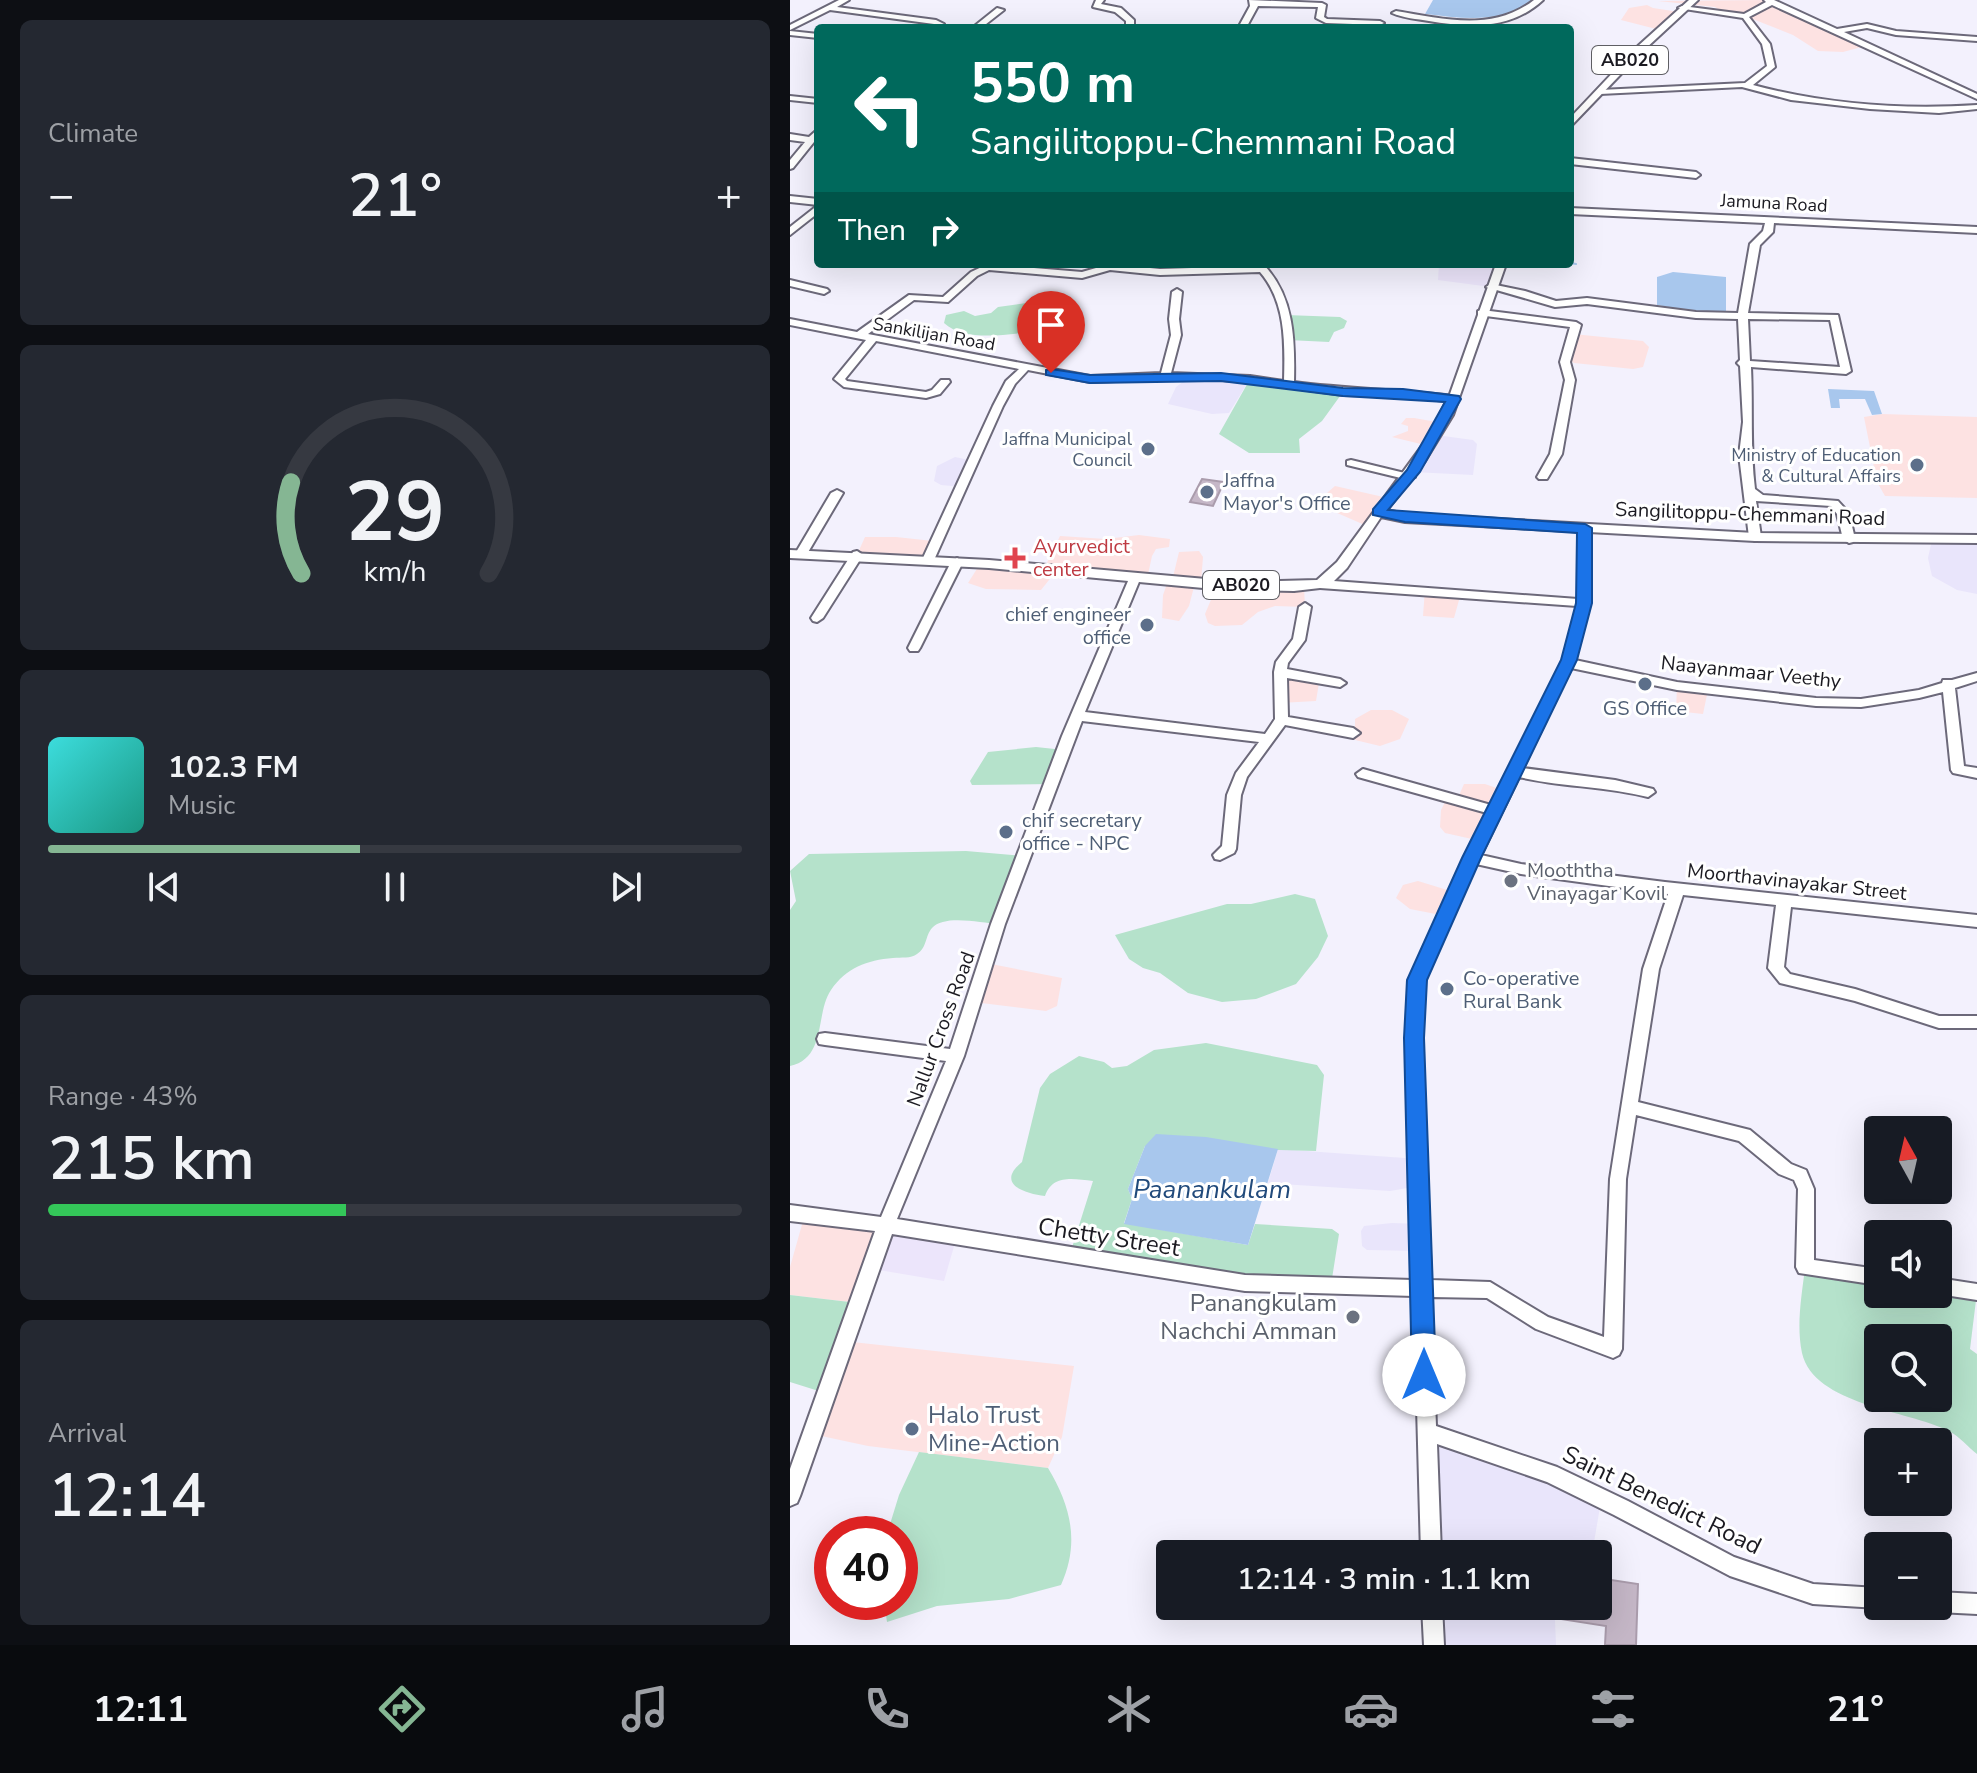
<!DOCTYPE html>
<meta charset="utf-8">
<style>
body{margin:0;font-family:"Nunito Sans",sans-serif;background:#242831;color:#f1f3f6;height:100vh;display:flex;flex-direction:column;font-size:30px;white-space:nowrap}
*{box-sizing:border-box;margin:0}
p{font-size:26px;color:#9ea1a6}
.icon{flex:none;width:44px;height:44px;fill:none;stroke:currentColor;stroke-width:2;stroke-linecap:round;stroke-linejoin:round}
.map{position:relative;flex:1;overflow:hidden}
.panel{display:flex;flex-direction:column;gap:20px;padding:20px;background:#0d0f14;width:790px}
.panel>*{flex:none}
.hud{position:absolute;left:24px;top:24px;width:760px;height:244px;border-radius:8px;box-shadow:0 8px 32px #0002;background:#00695c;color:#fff;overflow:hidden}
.needle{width:52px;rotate:352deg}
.fabs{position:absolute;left:1074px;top:1116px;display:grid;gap:16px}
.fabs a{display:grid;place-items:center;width:88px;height:88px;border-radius:8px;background:#171b24;box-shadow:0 8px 32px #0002;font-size:40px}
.speed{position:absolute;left:24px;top:1516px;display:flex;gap:16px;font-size:40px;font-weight:700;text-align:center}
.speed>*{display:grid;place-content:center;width:104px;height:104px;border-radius:50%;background:#171b24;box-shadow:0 8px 32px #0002;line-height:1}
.speed .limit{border:12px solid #d22;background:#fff;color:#111}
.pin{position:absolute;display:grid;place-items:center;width:68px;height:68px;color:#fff;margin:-82px -34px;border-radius:50% 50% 50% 0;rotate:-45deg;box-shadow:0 0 8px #0007}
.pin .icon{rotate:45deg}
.me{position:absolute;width:88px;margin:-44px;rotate:0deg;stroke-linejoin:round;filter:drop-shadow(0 0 6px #0008)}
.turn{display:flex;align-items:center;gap:28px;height:168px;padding:0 24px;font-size:36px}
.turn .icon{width:104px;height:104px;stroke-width:2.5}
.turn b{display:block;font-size:56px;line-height:68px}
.then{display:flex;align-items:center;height:76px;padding:0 24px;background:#0003;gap:16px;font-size:30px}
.big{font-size:60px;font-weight:600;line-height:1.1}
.panel .card{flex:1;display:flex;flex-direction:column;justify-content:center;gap:12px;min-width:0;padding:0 28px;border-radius:12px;background:#242831}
.panel .dial{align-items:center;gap:0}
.dial svg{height:208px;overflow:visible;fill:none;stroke:#363941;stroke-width:7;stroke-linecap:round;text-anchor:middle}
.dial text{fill:#f1f3f6;stroke:none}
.song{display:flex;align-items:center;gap:24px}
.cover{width:96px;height:96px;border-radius:12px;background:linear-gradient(135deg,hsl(180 70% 55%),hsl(170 70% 35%))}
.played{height:8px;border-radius:4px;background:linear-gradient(90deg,#85b693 45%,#363941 45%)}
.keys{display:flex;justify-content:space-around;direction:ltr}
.heat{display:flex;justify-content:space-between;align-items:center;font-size:44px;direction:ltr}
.charge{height:12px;border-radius:6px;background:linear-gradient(90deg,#34c759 43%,#363941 0)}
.trip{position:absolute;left:366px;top:1540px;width:456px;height:80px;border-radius:8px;background:#171b24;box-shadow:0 8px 32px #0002;font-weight:600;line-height:80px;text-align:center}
.tab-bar{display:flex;height:128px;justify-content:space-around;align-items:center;background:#090b0e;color:#9ea1a6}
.tab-bar .icon{width:56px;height:56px}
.tab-bar .selected{color:#85b693}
.tab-bar b{font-size:36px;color:#f1f3f6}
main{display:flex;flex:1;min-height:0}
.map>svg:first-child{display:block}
.commercial{fill:#fde2e2}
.built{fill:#e9e5fb}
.medical{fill:#ece5fb}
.green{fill:#b5e2cb;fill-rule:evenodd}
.water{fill:#a8c7ed}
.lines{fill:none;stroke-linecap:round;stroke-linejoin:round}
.stream{stroke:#a8c7ed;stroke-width:2}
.building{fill:#c5b7c7;stroke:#aa9cac;stroke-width:2}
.minor-casing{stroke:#6c697a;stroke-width:4}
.major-casing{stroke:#6c697a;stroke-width:4}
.minor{fill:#fff;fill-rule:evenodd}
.major{fill:#fff;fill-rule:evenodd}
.route{fill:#1a73e8;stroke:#114b97;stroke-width:2}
.service-dot{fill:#5c6f8a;stroke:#fff;stroke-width:3}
.health-dot{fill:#e0444e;stroke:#fff;stroke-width:3}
.worship-dot{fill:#6b7280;stroke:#fff;stroke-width:3}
.labels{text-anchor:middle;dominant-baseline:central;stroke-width:6;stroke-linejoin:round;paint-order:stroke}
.shield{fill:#fff;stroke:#5f5f64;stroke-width:2}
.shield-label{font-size:18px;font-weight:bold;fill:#1b1a21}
.far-street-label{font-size:18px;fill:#1b1a21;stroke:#fff}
.far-service-label{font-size:18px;fill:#4e5e75;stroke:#fff;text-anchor:end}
.service-label{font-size:20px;fill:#4e5e75;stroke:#fff;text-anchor:start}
.street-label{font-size:20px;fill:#1b1a21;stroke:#fff}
.health-label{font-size:20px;fill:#be3a42;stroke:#fff;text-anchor:start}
.worship-label{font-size:20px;fill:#5b616d;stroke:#fff;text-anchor:start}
.near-street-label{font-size:24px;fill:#1b1a21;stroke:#fff}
.near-worship-label{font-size:24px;fill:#5b616d;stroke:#fff;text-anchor:end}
.near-service-label{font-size:24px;fill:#4e5e75;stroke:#fff;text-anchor:start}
.near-water-label{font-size:26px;font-style:italic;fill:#214a7b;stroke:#fff}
</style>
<main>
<section class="panel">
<div class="card"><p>Climate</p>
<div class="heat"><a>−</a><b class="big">21°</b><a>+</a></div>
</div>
<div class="card dial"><svg viewBox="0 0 100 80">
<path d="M14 69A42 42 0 1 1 86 69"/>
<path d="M14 69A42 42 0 0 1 10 34" stroke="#85b693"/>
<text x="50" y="56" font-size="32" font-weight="700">29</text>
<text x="50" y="72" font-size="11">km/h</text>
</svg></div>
<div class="card">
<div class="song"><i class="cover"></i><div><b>102.3 FM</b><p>Music</p></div></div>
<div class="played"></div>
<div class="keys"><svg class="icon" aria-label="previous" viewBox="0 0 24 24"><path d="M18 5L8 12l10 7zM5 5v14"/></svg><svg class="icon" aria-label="pause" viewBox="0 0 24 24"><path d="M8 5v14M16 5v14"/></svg><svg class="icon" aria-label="next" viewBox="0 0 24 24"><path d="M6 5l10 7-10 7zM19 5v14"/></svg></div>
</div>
<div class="card"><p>Range · 43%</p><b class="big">215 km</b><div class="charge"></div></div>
<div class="card"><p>Arrival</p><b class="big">12:14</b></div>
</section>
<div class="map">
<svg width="1187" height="1645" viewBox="0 0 1187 1645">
<rect width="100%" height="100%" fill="#f3f1fd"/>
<!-- commercial -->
<path class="commercial" d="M978,0L1079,45L1053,52L1028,51L1003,35L955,16L923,13L928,9L925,7L868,1Z
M857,5L863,8L889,12L870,30L831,20L839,8Z
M783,334L853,341L859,347L853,367L843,369L784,363L777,358Z
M1092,414L1187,417V498L1095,496L1087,482L1074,417Z
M616,418H624L652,423L639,446L602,437L618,431V426L611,424Z
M545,486L589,496L599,500L577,526L538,509L530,499Z
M349,535L380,539L379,547L366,549L362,556L357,579L267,570L251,590L196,589L178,583L190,564L254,569L270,536L316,539Z
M75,537H106L143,541L138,560L67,555Z
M409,551L413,557L411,582L405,583L399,606L389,621L372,618L373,595L378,581H382L389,552Z
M428,583L514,586L515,607L485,606L468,612L452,625L425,626L418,623L415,614Z
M635,589L671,593L664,618L633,616Z
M490,672L530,677L526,701L490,703Z
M887,686L918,690L913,714L886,711Z
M581,710H602L619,719L610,739L590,746L565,740V719Z
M674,784H695L715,791L691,841L655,833L650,827L651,810L657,798L667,800Z
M628,881L667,893L656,916L620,909L606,898L613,885Z
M196,963L272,978L267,1006L256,1011L183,1002Z
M15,1214L96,1225L68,1303L0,1295V1267Z
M53,1341L284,1366L272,1437L258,1468L78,1446L22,1434Z"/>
<!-- built -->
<path class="built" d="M402,375L460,379L439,413L422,414L378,404L386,387Z
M646,435L683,440L687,444L683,475L623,472Z
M165,457L184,461L173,487L151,485L144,481L147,466Z
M1187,539V594L1167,590L1142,576L1138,558L1142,540Z
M488,1149L629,1159V1186L600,1191L478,1183Z
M602,1223L631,1224L632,1251L577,1250L572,1246L571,1231L574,1226Z
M646,1439L713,1458L810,1507L802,1554H650Z
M652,1606H747L746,1615L765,1620L766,1645H654Z"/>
<!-- medical -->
<path class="medical" d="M649,264H711L701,287L648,280Z
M96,1225L167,1236L154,1281L83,1269Z"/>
<!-- green -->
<path class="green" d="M243,302L259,306L267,313L254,330C227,333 176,344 154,323L156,315L174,311L185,316L201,313L208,307Z
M496,315L550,317L557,321L554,328L544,332L539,342L498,340Z
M460,379L553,392L532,421L509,439L510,453H459L429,434Z
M246,747L274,750L262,784L182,785L180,781L198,752Z
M176,851L235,856L208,924C192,923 154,914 142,928C135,936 137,948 127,954C121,959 111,957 103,958C77,960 56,968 41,990C25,1013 37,1058 0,1066V910L6,901L0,871L19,854Z
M505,894L525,899L538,936L528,957L506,984L466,999L432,1002L398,993L370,973L353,968L339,959L325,935L437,904H461Z
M416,1043L527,1065L534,1075L526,1151L355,1146L338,1189L342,1199L334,1223L458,1245L465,1224L542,1229L549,1234L541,1285L280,1254L303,1181C283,1179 263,1174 255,1196C235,1194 205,1184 232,1162L250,1088L260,1074L289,1056L314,1062L322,1068L337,1066L364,1050Z
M1015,1267L1088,1277V1294L1187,1292L1180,1349L1187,1354V1454C1178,1447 1169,1436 1159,1431C1117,1410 1024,1405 1012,1353C1006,1324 1012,1295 1015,1267ZM1088,1338H1148V1398H1088Z
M0,1295L68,1303L35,1393L0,1382Z
M129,1452L258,1468C281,1506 290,1543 271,1585L219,1599L147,1606L97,1622L94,1602H110V1534H97L109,1495Z"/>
<!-- water -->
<path class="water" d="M643,0H742C710,25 672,18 635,14Z
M883,272L936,277V311L907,312L867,305V277Z
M1038,389L1084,391L1092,414L1082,415L1075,399H1049L1050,408H1041Z
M366,1134L416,1137L488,1149L458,1245L334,1224L342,1199L338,1189L355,1146Z"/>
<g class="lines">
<!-- stream -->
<path class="stream" d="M780,263L786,264"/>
</g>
<!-- building -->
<path class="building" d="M412,479L434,482L423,506L400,502Z
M808,1578L848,1584L846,1645H815L816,1626L758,1617L759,1606H808Z"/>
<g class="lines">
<defs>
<path id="minor" d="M49,0H59L47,7L146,20L154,24L151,28H143L144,24L40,10L0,30V25Z
M306,0H314L311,4L331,8L344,20V28H336V21L325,12L303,7Z
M459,0L532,3L536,5L534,17L537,19L590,21L594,23L590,25L536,23L526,18L528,7L468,6L456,28H448L460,6Z
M744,0H753C721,30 679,28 639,21C627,19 613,18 602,13L606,11C654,19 703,32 744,0Z
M974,0H984L1047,29L1077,24L1106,31L1187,37V41L1106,35L1077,28L1054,32L1187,94V99L982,5L959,17L980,44L985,67L963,85C1035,104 1112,110 1187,105V109L1149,113L1080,109L1001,100L952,87L810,94L806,92L810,90L955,83L977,66L972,44L953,18L888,8L892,6L954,14L976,2Z
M207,8L214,10L191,28H182Z
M0,31L28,34V38L0,35Z
M0,96L28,99V103L0,100Z
M28,129V137L3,168L0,169V160L15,142L0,140V134L19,137Z
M780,158L906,172L910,175L906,178L780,164Z
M0,196L28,199V205L0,202Z
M28,205V213L0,235V227Z
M780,208L1187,227V233L984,223L983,232L970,245L958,313L1048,315L1061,371L1056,374L961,367C963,408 960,449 965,489L973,495L1048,501L1059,513L1065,539L1063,542L1059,543L1053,539L1047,514L1041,506L966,501L971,537L965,541L959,537L949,455L953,422L950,366L947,363L950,360L948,319L906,318L797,304L765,307L696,287L701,284L735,291L766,301L797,298L906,312L948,313L960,244L973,231L975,223L780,214ZM958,319L1040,320L1050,367L960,361Z
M198,264L292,272L320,264L370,269L465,266L463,264H473C504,296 505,339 504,382C558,389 611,390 664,396L669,399L664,402L613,396L553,395L460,382L402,378L300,382L238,370L225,384L213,406L144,560L142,563H134L132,560L203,406L216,381L229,369L86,341L55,379L57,381L136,392L142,390L151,380H159L160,382L150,394L136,398L54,387L44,379L76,340L0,325V319L67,332L119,295L153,297L181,272ZM199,270L292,278L320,270L370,275L470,272C496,302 495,343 494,381L460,376L381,373L391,335L389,319L392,292L387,289L382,292L379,319L381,335L371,373L300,376L78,334L124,300L158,302L187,276Z
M0,280L37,289L39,291L34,294L0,286Z
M692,310L786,322L791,325L780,362L785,380L772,454L757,479H749L747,477L760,454L775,380L770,362L780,327L688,315V311Z
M561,460L623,475L625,477L619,480L557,465V461Z
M47,490L53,493L17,554L15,557H7L5,554L41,493Z
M795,524L801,528L800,603L785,660L887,682L1026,698L1071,699L1129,690L1152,683L1153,680H1162L1187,673V681L1165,688L1174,766L1187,768V778L1163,773L1161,770L1153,692L1129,698L1071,707L1026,706L887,690L781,668L733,768L825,780L863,789L865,792L858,797C815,786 771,787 729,777L691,855L731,864L875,882L1187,915V927L1001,907L994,967L1000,974L1065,989L1149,1016H1187V1028H1149L1065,1001L990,983L978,968L986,905L893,895L869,969L848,1102L960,1130L1001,1164L1016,1170L1024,1189V1260L1088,1269V1285L1009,1273L1006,1267L1008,1189L1004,1180L989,1174L949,1141L846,1115L836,1179L832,1349L829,1355L823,1358L746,1329L697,1298L641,1297L646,1426L767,1467L838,1501L944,1557L1023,1584L1088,1588V1606H1093L1088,1608L1023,1604L940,1576L824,1515L757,1482L647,1444L651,1554H631L624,1296L455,1291L102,1234L10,1496L7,1503L0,1506V1469L85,1231L0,1221V1205L91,1217L156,1061L35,1045L29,1044L27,1039L29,1034L35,1033L160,1049L201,924L272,736L341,574H349L351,577L295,712L475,734L485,719L484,672L486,662L503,639L509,607L515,603L521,607L515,640L498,663L497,669L550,679L556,683L550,687L497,678L498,717L563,728L570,733L563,738L495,725L457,777L451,795L446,849L444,853L430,860L425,859L423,855L432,846L437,795L446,773L469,742L292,721L215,924L174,1056L107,1219L455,1275L623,1280L616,1038L619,980L697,813L568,777L566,774L573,769L701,805L773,660L787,606L530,588L524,584L530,580L788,599L789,528ZM686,864L731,874L878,894L853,969L820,1179L814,1337L758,1317L700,1282L641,1280L632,1038L635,980Z
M67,551L73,555L33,618L27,622L23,621L21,618L63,552Z
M167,558L173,562L130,648L128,651H120L118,648L161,562Z
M1148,1278L1187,1284V1300L1148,1294Z
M1148,1592L1187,1594V1614L1148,1612L1141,1609L1140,1606H1148Z
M632,1606H652L654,1645H634Z"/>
<path id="major" d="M899,0H908L854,50L780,127V118L848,46Z
M706,264H716L663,415L635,461L597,510L615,514L965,533L1187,535V543L965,541L615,522L591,517L557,568L543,582L530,588L504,591L424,589L199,568L0,558V550L199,560L450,582L527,580L547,562L640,435L660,394Z"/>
</defs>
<!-- minor casing -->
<use href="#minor" class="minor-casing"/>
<!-- major casing -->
<use href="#major" class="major-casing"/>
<!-- minor -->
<use href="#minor" class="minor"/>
<!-- major -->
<use href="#major" class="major"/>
</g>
<!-- route -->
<path class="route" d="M261,369L300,375L431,373L553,388L613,389L669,396L671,399L630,472L598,510L795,524L802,528V603L787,660L691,858L637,980L634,1038L646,1375L642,1383L634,1386L625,1383L622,1375L614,1038L617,980L672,858L771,660L786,603L787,533L615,522L583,515V509L617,470L655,402L553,396L431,381L300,383L256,375V370Z"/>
<!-- markers -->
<g class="service-dot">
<circle cx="358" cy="449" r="8"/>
<circle cx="1127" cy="465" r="8"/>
<circle cx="417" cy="492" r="8"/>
<circle cx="357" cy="625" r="8"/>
<circle cx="855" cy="684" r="8"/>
<circle cx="216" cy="832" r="8"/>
<circle cx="657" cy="989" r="8"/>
<circle cx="122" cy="1429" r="8"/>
</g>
<path class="health-dot" d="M221 546h8v8h8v8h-8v8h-8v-8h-8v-8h8z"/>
<g class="worship-dot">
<circle cx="721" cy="881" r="8"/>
<circle cx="563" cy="1317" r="8"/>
</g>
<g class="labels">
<!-- shield labels -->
<g class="shield">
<rect x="802" y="46" width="76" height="28" rx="6"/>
<rect x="413" y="571" width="76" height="28" rx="6"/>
</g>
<g class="shield-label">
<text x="840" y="60">AB020</text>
<text x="451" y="585">AB020</text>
</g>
<!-- far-street labels -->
<g class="far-street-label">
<text transform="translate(984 203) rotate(3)">Jamuna Road</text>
<text transform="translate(144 334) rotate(10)">Sankilijan Road</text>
</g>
<!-- far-service labels -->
<g class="far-service-label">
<text x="342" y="439">Jaffna Municipal<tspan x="342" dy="21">Council</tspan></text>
<text x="1111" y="455">Ministry of Education<tspan x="1111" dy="21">&amp; Cultural Affairs</tspan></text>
</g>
<!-- service labels -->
<g class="service-label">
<text x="433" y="480">Jaffna<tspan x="433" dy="23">Mayor's Office</tspan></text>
<text x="341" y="614" text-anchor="end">chief engineer<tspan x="341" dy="23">office</tspan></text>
<text x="855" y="708" text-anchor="middle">GS Office</text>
<text x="232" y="820">chif secretary<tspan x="232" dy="23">office - NPC</tspan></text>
<text x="673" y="978">Co-operative<tspan x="673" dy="23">Rural Bank</tspan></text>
</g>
<!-- street labels -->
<g class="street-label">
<text transform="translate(960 514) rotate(2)">Sangilitoppu-Chemmani Road</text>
<text transform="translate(961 672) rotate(6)">Naayanmaar Veethy</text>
<text transform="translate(1007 882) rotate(6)">Moorthavinayakar Street</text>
<text transform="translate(151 1029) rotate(-70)">Nallur Cross Road</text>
</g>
<!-- health labels -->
<g class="health-label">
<text x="243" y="546">Ayurvedict<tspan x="243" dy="23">center</tspan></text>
</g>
<!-- worship labels -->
<g class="worship-label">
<text x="737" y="870">Mooththa<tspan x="737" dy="23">Vinayagar Kovil</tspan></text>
</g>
<!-- near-street labels -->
<g class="near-street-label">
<text transform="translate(319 1237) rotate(9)">Chetty Street</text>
<text transform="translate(872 1500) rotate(26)">Saint Benedict Road</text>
</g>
<!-- near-worship labels -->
<g class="near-worship-label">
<text x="547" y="1303">Panangkulam<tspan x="547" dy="28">Nachchi Amman</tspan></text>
</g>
<!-- near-service labels -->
<g class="near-service-label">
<text x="138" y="1415">Halo Trust<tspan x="138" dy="28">Mine-Action</tspan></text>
</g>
<!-- near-water labels -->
<g class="near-water-label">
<text x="422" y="1189">Paanankulam</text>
</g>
</g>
</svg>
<div class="fabs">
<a><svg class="needle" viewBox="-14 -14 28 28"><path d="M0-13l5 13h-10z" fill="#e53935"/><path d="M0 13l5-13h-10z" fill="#9ea1a6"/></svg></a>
<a><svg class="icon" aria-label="sound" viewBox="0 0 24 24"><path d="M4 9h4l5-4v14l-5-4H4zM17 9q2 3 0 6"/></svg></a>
<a><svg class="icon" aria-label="search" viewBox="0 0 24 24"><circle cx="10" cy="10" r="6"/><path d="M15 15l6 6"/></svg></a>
<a>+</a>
<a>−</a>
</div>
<div class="speed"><div class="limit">40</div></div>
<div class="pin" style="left:261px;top:373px;background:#d93025"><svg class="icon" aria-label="arrive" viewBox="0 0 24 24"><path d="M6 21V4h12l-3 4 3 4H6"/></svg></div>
<svg class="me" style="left:634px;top:1375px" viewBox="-20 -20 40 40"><circle r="19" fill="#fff"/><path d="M0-13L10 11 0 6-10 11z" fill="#1a73e8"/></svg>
<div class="trip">12:14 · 3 min · 1.1 km</div>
<div class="hud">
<div class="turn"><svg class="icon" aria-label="left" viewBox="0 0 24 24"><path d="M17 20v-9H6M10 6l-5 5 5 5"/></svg><div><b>550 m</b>Sangilitoppu-Chemmani Road</div></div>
<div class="then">Then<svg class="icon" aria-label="right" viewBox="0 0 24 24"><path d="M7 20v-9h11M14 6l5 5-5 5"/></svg></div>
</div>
</div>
</main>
<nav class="tab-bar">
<b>12:11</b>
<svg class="icon selected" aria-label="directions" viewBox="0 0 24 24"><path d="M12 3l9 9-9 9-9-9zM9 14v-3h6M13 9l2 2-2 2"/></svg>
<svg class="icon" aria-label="music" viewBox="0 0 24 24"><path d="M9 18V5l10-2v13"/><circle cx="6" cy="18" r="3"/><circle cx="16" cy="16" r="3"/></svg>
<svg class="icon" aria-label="phone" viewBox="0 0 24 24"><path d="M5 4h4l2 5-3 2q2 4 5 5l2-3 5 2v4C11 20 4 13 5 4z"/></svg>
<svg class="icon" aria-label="climate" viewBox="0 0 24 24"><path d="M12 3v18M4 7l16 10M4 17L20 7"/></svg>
<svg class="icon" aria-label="car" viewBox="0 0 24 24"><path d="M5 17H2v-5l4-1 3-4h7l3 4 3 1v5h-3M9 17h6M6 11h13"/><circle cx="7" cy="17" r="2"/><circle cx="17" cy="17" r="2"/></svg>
<svg class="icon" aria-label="filters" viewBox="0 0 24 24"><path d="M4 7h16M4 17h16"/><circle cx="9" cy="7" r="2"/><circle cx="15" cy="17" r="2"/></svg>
<b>21°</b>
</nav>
